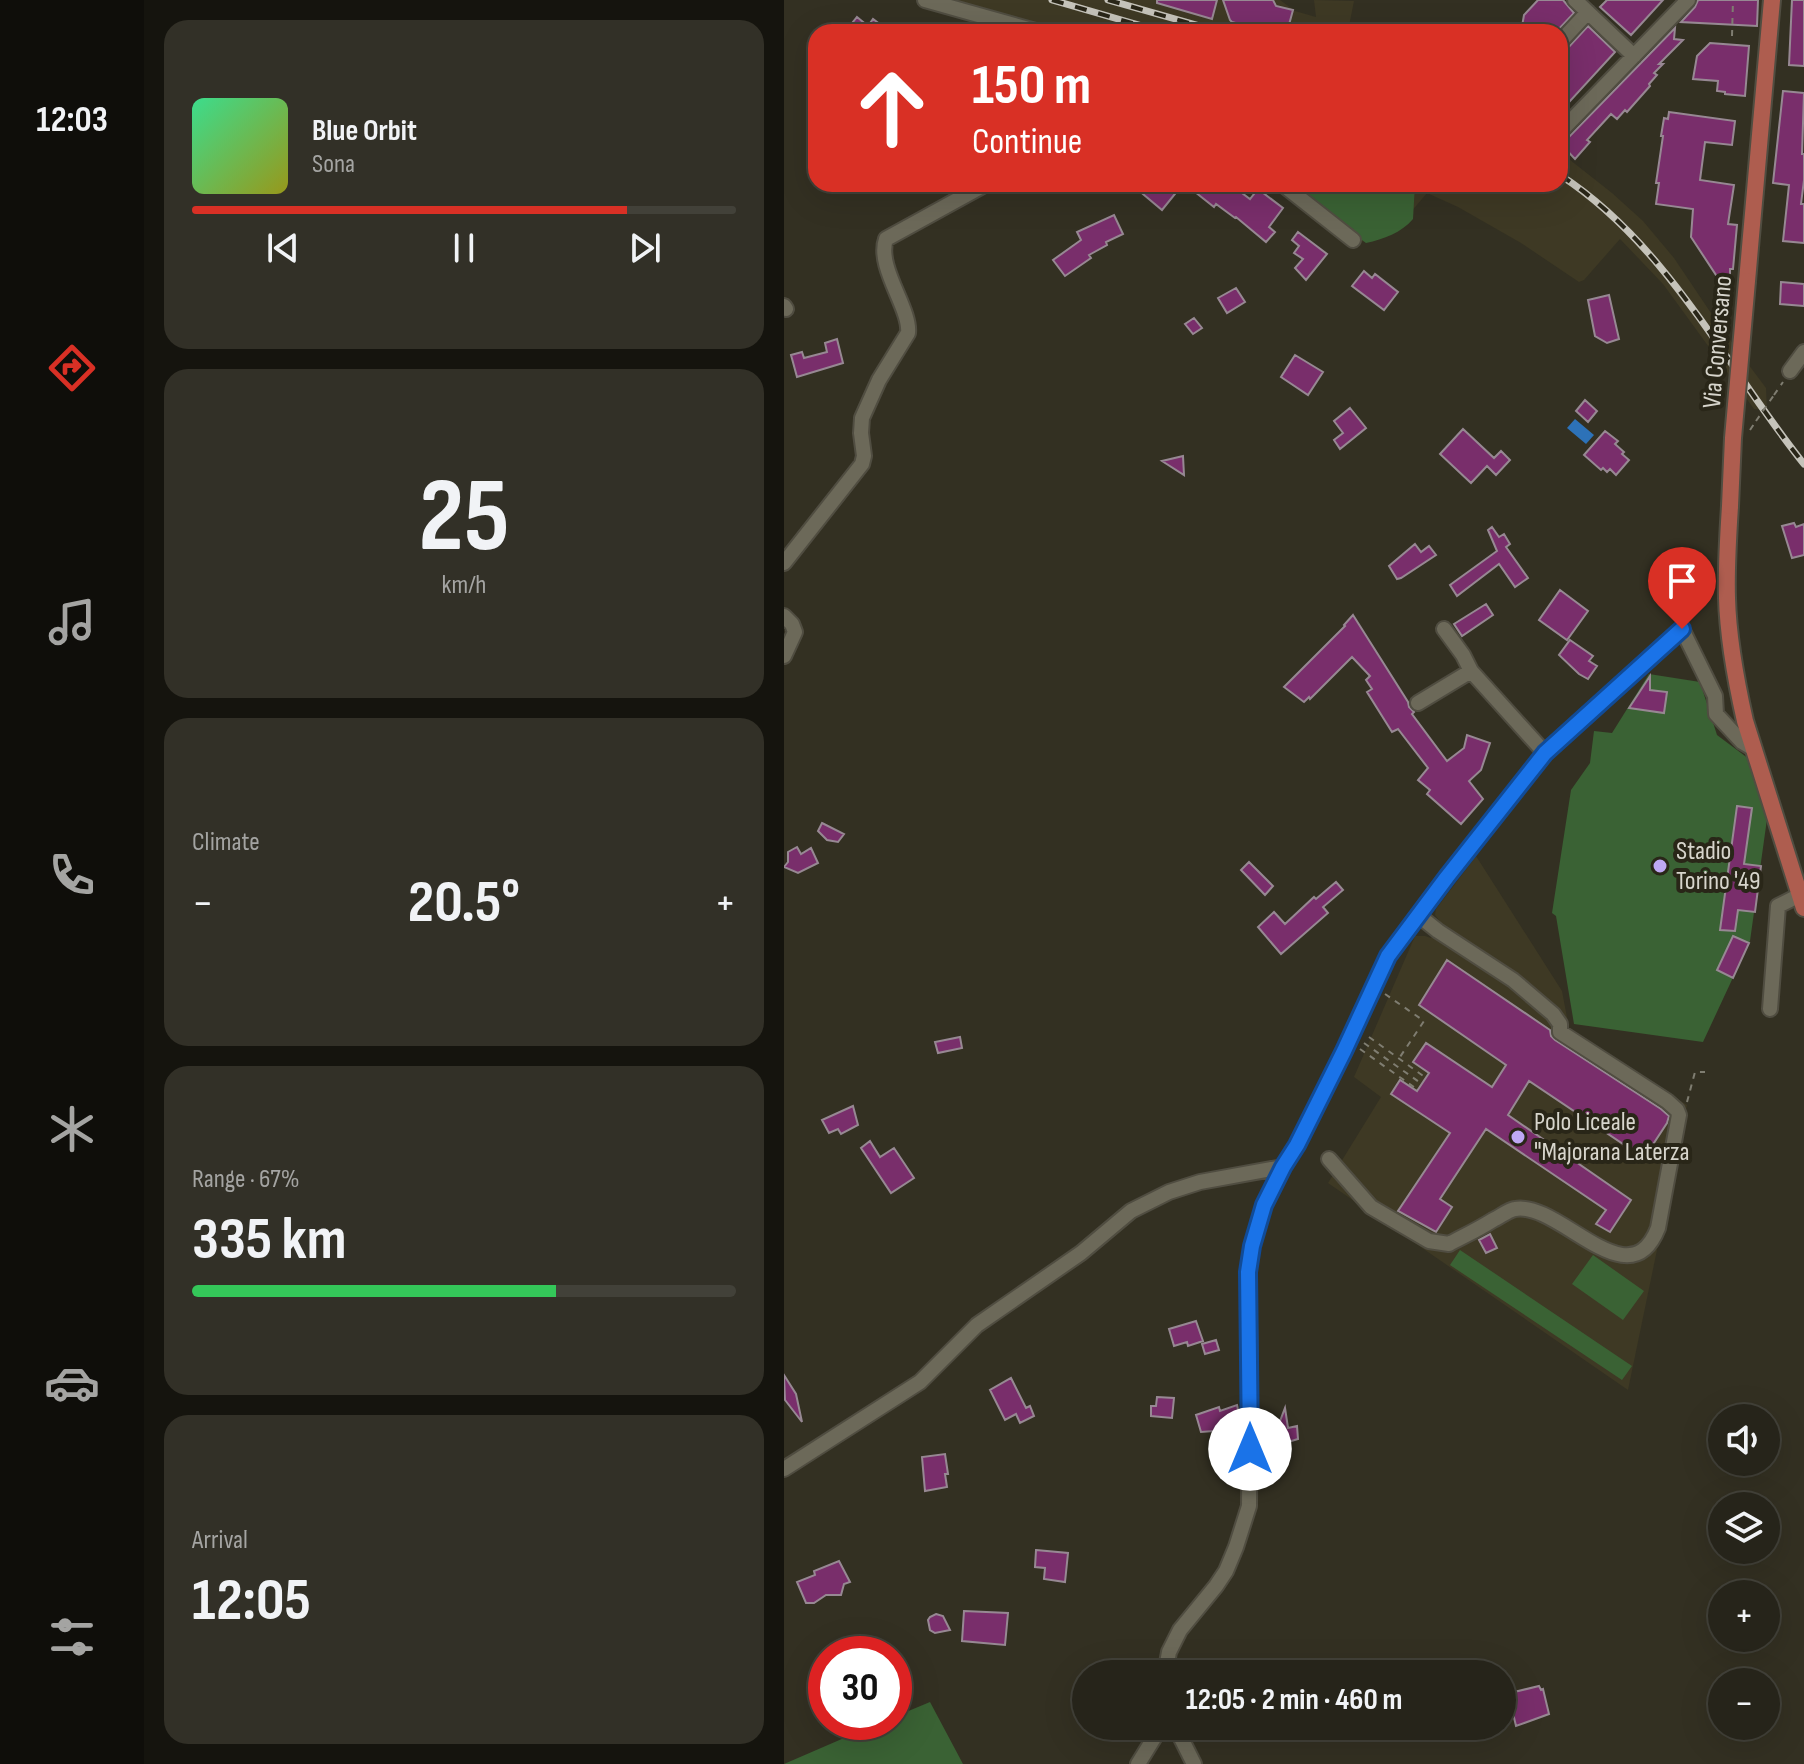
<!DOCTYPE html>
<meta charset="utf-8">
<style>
body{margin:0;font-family:"Sofia Sans Condensed",sans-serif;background:#323027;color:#f1f3f6;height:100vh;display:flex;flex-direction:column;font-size:30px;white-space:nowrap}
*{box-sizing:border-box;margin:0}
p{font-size:26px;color:#a4a4a2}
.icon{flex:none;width:44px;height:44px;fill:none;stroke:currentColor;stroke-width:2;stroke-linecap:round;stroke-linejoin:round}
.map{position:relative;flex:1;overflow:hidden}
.details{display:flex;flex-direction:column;gap:20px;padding:20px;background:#15140e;width:640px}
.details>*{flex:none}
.top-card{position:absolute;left:24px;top:24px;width:760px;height:168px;border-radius:24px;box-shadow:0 8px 32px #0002,0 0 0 2px #424139;background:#d93025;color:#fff;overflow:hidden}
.tools{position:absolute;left:924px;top:1404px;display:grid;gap:16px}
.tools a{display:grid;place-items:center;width:72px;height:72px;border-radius:50%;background:#26241a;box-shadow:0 8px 32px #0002,0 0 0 2px #424139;font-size:40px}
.speed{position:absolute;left:24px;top:1636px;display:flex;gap:16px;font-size:40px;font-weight:700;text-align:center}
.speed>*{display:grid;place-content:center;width:104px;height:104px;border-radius:50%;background:#26241a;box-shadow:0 8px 32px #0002,0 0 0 2px #424139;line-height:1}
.speed .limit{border:12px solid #d22;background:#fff;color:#111}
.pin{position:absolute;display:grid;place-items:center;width:68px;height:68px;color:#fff;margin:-82px -34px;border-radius:50% 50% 50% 0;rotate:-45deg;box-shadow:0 0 8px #0007}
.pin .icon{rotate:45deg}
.me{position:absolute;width:88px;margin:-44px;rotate:0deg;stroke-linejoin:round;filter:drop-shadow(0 0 6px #0008)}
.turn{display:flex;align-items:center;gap:28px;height:168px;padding:0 32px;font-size:36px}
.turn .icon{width:104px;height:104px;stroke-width:2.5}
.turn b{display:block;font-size:56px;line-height:68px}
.big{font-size:60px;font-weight:700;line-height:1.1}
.details .tile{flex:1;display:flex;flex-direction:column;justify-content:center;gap:12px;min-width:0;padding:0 28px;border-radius:24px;background:#323027}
.details .dial{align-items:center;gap:0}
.dial b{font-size:104px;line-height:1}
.song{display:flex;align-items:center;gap:24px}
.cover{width:96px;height:96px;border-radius:12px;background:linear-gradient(135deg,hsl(150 70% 55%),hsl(60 70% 35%))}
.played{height:8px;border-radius:4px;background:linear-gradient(90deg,#d93025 80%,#424139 80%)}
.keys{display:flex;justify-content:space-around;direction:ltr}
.heat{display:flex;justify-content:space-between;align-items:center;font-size:44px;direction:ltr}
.charge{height:12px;border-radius:6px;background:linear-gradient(90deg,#34c759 67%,#424139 0)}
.trip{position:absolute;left:288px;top:1660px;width:444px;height:80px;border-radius:40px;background:#26241a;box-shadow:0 8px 32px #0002,0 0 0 2px #424139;font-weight:700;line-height:80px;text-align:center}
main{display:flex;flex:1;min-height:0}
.tabs{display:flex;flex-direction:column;width:144px;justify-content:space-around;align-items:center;background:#0f0e0a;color:#a4a4a2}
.tabs .icon{width:56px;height:56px}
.tabs .current{color:#d93025}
.tabs b{font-size:36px;color:#f1f3f6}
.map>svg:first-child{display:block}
.built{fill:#3e3924}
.green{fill:#3a6234}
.water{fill:#2d72b8}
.building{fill:#792e6b;stroke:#978893;stroke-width:2}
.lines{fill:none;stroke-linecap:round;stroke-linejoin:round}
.minor-casing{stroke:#504d41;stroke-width:18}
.major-casing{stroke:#504d41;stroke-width:20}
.path{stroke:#7f7d71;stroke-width:2;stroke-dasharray:6 6;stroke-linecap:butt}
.minor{stroke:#6c6959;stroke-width:14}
.major{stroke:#ae5d4f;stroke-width:16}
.rail-casing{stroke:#c5c3ba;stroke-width:7}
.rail{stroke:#292618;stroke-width:4;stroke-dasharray:12;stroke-linecap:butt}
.major-bridge-casing{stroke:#504d41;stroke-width:20;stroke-linecap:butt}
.path-bridge{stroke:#7f7d71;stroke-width:2;stroke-dasharray:6 6;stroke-linecap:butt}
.major-bridge{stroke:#ae5d4f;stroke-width:16}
.route-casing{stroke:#114b97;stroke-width:20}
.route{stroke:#1a73e8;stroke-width:14}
.poi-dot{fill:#bfa8f4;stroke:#292618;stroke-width:3}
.labels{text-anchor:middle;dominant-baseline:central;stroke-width:8;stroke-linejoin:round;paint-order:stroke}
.street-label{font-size:26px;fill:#d7d5cc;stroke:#292618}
.poi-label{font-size:26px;fill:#d7d5cc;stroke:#292618;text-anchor:start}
</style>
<main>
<nav class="tabs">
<b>12:03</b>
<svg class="icon current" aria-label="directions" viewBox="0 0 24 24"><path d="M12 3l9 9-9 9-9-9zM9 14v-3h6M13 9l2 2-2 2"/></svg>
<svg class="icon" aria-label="music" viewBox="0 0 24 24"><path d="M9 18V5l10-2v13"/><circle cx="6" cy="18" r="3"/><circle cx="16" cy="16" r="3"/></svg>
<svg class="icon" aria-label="phone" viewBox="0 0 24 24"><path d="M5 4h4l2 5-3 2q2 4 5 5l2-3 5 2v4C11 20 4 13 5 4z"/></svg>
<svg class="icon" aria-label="climate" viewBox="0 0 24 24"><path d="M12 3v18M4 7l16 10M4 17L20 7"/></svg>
<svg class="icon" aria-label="car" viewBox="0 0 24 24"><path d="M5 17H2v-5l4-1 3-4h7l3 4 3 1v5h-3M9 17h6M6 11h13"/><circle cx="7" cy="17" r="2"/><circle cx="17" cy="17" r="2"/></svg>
<svg class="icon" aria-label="filters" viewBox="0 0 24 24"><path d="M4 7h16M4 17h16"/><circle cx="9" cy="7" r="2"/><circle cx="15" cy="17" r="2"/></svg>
</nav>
<section class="details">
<div class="tile">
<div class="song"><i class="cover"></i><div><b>Blue Orbit</b><p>Sona</p></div></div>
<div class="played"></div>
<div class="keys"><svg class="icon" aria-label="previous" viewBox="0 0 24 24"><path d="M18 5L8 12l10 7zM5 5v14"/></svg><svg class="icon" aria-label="pause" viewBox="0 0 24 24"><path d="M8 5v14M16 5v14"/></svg><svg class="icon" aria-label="next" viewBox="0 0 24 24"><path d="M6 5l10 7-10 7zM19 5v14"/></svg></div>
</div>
<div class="tile dial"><b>25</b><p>km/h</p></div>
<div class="tile"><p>Climate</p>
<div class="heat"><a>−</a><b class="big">20.5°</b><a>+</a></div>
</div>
<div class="tile"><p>Range · 67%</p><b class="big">335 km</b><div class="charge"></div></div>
<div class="tile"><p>Arrival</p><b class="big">12:05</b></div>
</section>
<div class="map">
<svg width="1020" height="1764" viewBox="0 0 1020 1764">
<rect width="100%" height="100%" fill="#333022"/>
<!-- built -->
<path class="built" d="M161,0H496L511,11L532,17L530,0L570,1L564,31L565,32H276Z
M776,152L828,193L859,221L890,258L935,325L982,388L983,410L970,409L879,284L836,239L800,280L795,282L737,243L674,207L643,193L611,231L577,242L503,184H776Z
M692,856L778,991L785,1028L903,1105L844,1390L544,1183L597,1097L570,1077L631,936H641L647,938L657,923L651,915L652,909Z"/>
<!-- green -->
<path class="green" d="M503,184H631L629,219C617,233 600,239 582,243Z
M865,674L916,682L933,735L965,759L983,819L966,941L919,1042L790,1024L772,916L768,913L787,790L806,763L810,731L828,733Z
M676,1250L848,1366L838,1380L666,1265Z
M809,1255L860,1291L839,1320L788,1284Z
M146,1702L179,1764H0L97,1722H110V1717Z"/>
<!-- water -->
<path class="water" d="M791,419L810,435L802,444L783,428Z"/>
<!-- building -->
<path class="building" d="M373,0H433L428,19L373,3Z
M439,0H489L492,6L509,10L503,32H483L448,22L446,20Z
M754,0H779L790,13L772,32H737L740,15Z
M823,0H879L847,35L816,7Z
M914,0H974L973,26L897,22L911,7Z
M1008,0H1020V66L1005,65Z
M73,17L84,26L89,19L106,32H61Z
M804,26L831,52L776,112V52L783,49Z
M891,28L890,39L899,40L875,64H879L870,73L873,75L865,84L866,86L843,112L841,110L833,119L827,114L803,140L806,142L791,159L776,143L783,139Z
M926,43L965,46L961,96L941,94V92L933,91L934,81L909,79L913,56Z
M999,91L1020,93L1018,154H1020V180L1017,204H1020V243L999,241L1005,185L989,183Z
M885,112L951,121L948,145L921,142L916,180L950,185L944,224L953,225L949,269H946V277L932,275L907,237L909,209L872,204L875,183H872L879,136H877L880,118L884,119Z
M347,184H367L377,192L383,184H399L378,210Z
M401,184H446L466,199L474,189L499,208L485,227L491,232L482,242L452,217L451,218L432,204L430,207Z
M330,215L339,234L322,242L323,245L305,255L307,258L281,276L269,260L297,240L293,232Z
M514,232L543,254L522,280L511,268L519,259L510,253L515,246L508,240Z
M580,271L588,278L591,274L614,292L600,310L568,286Z
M997,282L1020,284V306L996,304Z
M452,288L461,302L443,313L434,298Z
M825,295L835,339L823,343L811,336L804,300Z
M410,318L418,328L409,334L401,324Z
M53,339L59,363L13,377L7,355L18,352L20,358L43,352L41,343Z
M511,355L539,372L524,395L497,377Z
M801,400L813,411L804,422L792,411Z
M566,408L582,428L556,449L550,440L559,433L550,421Z
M679,429L710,458L717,451L726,460L712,475L703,466L687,483L656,454Z
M821,431L834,441L831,444L840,452L838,454L845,460L832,475L826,469L823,472L819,468L817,470L800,455Z
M399,456L400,475L378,461Z
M1010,523L1012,527L1020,524V555L1008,558L998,526Z
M708,527L715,537L720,534L726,544L722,547L744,578L731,587L715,564L673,596L666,585L713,551L704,530Z
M631,544L637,552L645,546L652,555L617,578L613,579L605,566Z
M776,590L804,611L783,640L755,620Z
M702,604L709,615L678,636L670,624Z
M569,615L624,702L625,707L630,712L628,714L663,761L680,748L683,735L706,743L697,770L685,781L699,799L677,824L643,794L646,790L634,780L644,768L614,729L608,732L583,692L588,689L582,680L586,676L568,657L526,699L525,697L520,702L500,687L561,626L560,625Z
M786,640L809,656L805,661L813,666L804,679L795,674L775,655Z
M866,676V690L883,692L880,713L845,708Z
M953,806L968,808L960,864L977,866L971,912L954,910L951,931L936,930Z
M38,823L60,834L54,842L43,840L34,831Z
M13,847L17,854L27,848L34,863L14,873L0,867L4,862V852Z
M465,862L489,886L481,895L457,870Z
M552,882L559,890L539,907L544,913L497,954L474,927L490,912L501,924L530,897L532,899Z
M949,936L965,943L949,978L933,970Z
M663,960L766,1030L767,1036L771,1040L877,1109L885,1116L883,1123L860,1158L745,1081L724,1115L847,1200L826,1232L812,1224L822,1210L702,1129L656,1199L668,1207L652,1232L614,1211L666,1133L607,1094L616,1080L633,1091L645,1073L629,1062L642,1043L708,1087L722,1065L635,1005Z
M176,1037L178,1048L154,1053L151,1042Z
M69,1106L74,1125L57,1134L54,1129L45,1133L38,1120Z
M86,1141L96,1157L110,1148L130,1178L107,1193L77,1148Z
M706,1234L713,1248L702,1253L695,1240Z
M412,1321L419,1341L404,1346L403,1342L390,1346L385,1329Z
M432,1340L435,1350L421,1354L418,1344Z
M0,1375L12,1394L18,1422L1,1400Z
M227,1378L242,1408L246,1406L250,1416L236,1423L232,1414L221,1420L206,1390Z
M373,1397L390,1398L388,1418L367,1416V1406H372Z
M453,1405L456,1419L441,1424L443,1430L417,1432L412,1415L435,1407L436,1411Z
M501,1408L504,1428L513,1426L514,1439L504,1442V1457L493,1445V1429Z
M161,1454L164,1474H161L163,1487L141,1491L138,1457Z
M252,1550L284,1553L281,1582L260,1579L261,1568L251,1567Z
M55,1561L66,1582L60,1584L57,1595H42L30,1603H22L13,1582L31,1575L30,1571Z
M180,1611L224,1613L221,1645L178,1641Z
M152,1614L159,1616L166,1630L151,1633L146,1630L144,1620L146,1617Z
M42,1672V1720H36L28,1674Z
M755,1686L757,1690L759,1689L765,1714L732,1726L728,1709L730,1708L726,1693Z"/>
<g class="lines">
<defs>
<path id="minor" d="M141,0L255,32
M791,0L850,56
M776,42L804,12
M776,132L904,0
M498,184L569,240
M0,306L2,309
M1006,371L1020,352
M0,563L78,464L80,456L77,433L78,418L95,380L124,333C127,309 92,267 102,239L202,184
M0,616L8,624L11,632L0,656
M660,629L679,655L687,671L761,753
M634,703L687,671
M986,1009L994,906L1016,895
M545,1159L587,1207L645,1241L665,1244C680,1236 695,1229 709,1220C716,1217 724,1210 731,1209C776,1201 845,1302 874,1228L895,1115L893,1110L883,1101L776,1032V1024L769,1014L729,980L654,931L634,915
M0,1469L136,1382L193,1325L297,1253L347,1211L385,1192L416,1182L499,1167
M381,1674L385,1652L396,1630L432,1586L442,1571L452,1547L465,1506L466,1373L464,1272L468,1246L480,1205L499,1167L513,1145L560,1051L604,956L648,896L761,753L898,629L931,696L932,714L958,742L970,749
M391,1726L410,1764
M354,1764L370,1738L374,1726"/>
<path id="major" d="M963,281L988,0
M946,506C944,537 942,568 943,598C944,639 952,681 961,721L1020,908"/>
</defs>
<!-- minor casing -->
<use href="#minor" class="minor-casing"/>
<!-- major casing -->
<use href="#major" class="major-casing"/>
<!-- path -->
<path class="path" d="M948,36L949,0
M990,395L999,382
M966,430L972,421
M601,994L640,1021L616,1057
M585,1037L642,1078
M580,1043L638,1084
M576,1049L634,1090
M903,1102L911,1072H921"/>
<!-- minor -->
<use href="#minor" class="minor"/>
<!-- major -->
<use href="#major" class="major"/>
<defs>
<path id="rail" d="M268,0L379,32
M324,0L437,32
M776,175C884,245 942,367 1020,464"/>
</defs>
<!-- rail casing -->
<use href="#rail" class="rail-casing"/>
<!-- rail -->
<use href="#rail" class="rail"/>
<defs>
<path id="major-bridge" d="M946,506L949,438L963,281"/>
</defs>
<!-- major-bridge casing -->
<use href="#major-bridge" class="major-bridge-casing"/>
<!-- path-bridge -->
<path class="path-bridge" d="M972,421L990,395"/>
<!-- major-bridge -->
<use href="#major-bridge" class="major-bridge"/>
</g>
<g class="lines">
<defs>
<path id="route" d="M466,1449L464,1272L468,1246L480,1205L499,1167L513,1145L560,1051L604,956L663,877L761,753L898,629"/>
</defs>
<!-- route casing -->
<use href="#route" class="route-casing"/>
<!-- route -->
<use href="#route" class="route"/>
</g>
<!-- markers -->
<g class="poi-dot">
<circle cx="876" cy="866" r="8"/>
<circle cx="734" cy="1137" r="8"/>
</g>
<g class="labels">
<!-- street labels -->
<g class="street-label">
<text transform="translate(934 342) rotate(-85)">Via Conversano</text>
</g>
<!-- poi labels -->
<g class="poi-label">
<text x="892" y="851">Stadio<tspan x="892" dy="30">Torino '49</tspan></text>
<text x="750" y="1122">Polo Liceale<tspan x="750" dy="30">"Majorana Laterza</tspan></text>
</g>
</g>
</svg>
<div class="tools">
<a><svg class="icon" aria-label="sound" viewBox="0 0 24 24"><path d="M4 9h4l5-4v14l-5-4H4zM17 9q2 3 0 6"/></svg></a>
<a><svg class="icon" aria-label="layers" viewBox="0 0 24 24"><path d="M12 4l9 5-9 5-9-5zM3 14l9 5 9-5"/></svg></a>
<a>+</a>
<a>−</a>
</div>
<div class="speed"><div class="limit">30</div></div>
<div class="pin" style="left:898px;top:629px;background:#d93025"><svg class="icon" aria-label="arrive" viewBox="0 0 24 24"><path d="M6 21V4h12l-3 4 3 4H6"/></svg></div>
<svg class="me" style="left:466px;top:1449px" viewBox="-20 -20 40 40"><circle r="19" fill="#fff"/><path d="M0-13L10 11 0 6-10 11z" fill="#1a73e8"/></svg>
<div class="trip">12:05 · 2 min · 460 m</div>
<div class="top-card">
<div class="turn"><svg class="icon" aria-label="ahead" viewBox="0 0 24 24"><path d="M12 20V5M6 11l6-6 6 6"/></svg><div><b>150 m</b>Continue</div></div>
</div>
</div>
</main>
